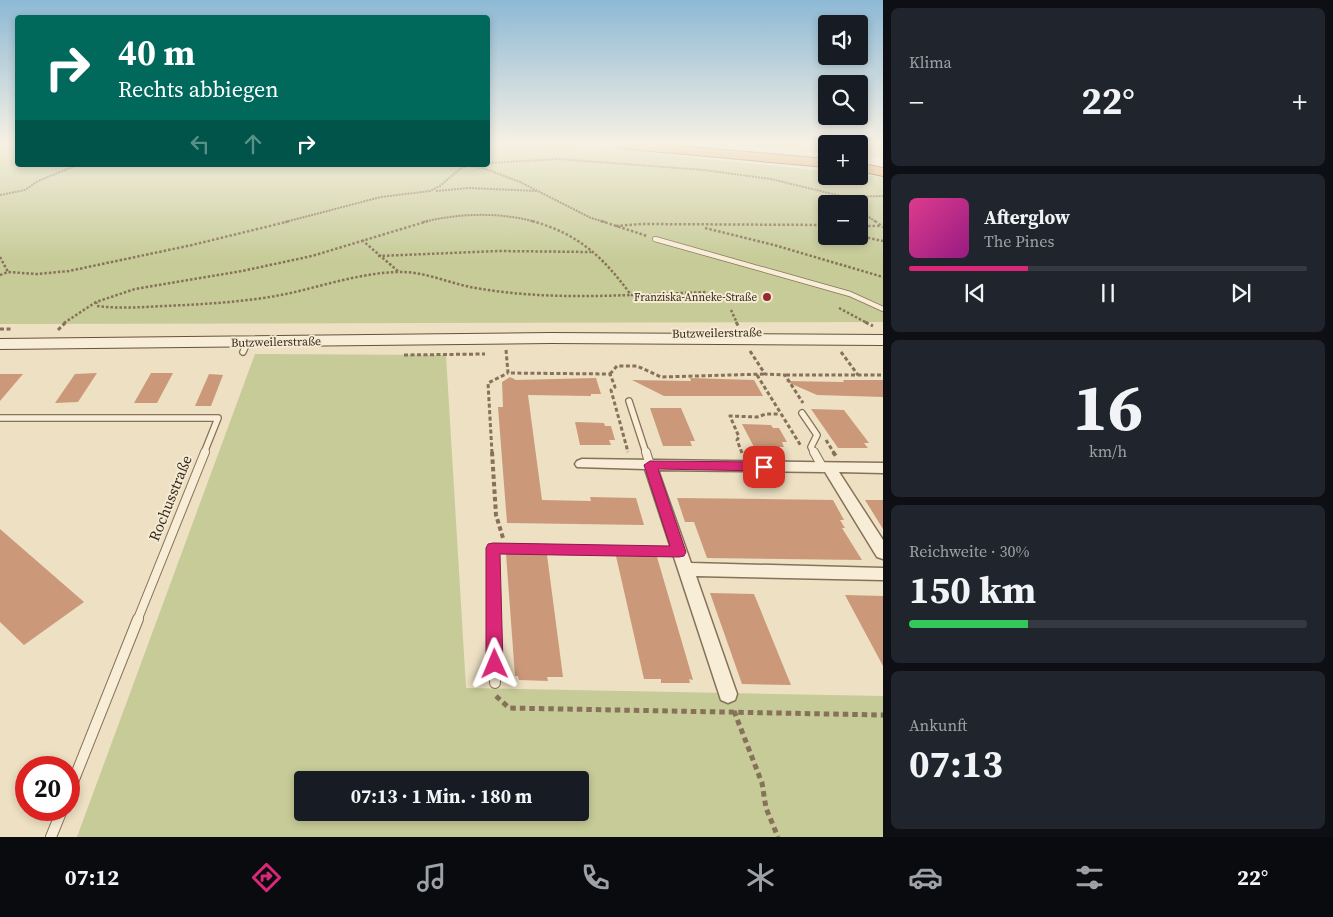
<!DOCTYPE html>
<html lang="de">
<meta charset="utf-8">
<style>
body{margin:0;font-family:"Source Serif 4",serif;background:#20242c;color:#f1f3f6;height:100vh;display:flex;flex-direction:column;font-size:19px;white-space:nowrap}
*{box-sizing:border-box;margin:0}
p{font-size:16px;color:#9ea1a6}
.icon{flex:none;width:28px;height:28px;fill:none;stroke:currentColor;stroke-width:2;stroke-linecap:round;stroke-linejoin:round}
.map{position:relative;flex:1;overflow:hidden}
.drawer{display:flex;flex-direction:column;gap:8px;padding:8px;background:#0d0f14;width:450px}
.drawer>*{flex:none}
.guide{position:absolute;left:15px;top:15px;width:475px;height:152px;border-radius:5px;box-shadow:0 2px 8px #0003;background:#00695c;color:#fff;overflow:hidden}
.buttons{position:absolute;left:818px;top:15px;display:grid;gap:10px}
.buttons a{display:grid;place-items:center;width:50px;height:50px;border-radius:5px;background:#171b24;box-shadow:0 2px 8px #0003;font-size:25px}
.speed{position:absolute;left:15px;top:756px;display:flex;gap:10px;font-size:25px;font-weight:700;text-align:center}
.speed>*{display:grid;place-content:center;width:65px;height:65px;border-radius:50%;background:#171b24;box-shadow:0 2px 8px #0003;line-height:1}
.speed .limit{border:8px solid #d22;background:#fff;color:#111}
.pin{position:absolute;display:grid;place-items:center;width:42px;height:42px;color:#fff;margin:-21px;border-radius:10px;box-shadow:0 2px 8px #0006}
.me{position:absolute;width:55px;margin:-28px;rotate:359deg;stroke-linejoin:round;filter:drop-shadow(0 0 4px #0008)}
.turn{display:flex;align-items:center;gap:18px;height:105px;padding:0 20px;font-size:22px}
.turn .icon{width:65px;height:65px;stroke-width:2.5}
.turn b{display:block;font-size:35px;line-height:42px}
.lanes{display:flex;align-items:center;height:48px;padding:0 20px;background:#0003;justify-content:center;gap:25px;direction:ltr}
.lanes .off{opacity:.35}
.big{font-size:38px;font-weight:700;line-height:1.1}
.drawer .card{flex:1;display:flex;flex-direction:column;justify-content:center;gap:8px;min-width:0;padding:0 18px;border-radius:8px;background:#20242c}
.drawer .dial{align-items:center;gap:0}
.dial b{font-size:65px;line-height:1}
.song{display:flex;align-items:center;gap:15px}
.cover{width:60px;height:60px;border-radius:8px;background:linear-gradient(135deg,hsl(330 70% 55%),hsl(310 70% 35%))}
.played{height:5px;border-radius:2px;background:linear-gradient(90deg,#db2777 30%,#363941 30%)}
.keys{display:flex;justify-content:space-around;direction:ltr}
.heat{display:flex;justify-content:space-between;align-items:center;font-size:28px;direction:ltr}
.charge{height:8px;border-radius:4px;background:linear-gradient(90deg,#34c759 30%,#363941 0)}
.trip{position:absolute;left:294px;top:771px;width:295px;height:50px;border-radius:5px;background:#171b24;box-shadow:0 2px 8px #0003;font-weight:700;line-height:50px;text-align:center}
.tabs{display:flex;height:80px;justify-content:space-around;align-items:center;background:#090b0e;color:#9ea1a6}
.tabs .icon{width:35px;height:35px}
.tabs .active{color:#db2777}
.tabs b{font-size:22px;color:#f1f3f6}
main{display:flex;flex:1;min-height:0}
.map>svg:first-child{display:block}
.green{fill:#c6cb97;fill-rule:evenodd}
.building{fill:#cb9979}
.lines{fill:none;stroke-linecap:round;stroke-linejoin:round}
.lane-far3-casing{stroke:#87715a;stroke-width:6}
.lane-far2-casing{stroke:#87715a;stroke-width:8}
.lane-far1-casing{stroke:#87715a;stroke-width:10}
.lane-casing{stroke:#87715a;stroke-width:12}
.street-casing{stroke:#87715a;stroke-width:3}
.secondary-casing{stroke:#69523d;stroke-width:2}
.highway-casing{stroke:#553f2e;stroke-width:2}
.path-far4{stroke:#87715a;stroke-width:2;stroke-dasharray:2 1;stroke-linecap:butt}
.path-far3{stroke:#87715a;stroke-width:2.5;stroke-dasharray:2.5 2;stroke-linecap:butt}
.path-far2{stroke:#87715a;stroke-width:3;stroke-dasharray:4 2.5;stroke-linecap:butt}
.path-far1{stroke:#87715a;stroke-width:4;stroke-dasharray:4.5 3;stroke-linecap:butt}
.path{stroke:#87715a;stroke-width:5;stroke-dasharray:5.5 4;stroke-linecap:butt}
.lane-far3{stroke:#f8edd6;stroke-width:4.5}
.lane-far2{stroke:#f8edd6;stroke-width:5.5}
.lane-far1{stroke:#f8edd6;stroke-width:8}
.lane{stroke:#f8edd6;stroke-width:10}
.street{fill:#f8edd6;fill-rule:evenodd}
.secondary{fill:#f8edd6;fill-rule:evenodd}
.highway{fill:#dc9d54;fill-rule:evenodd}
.route{fill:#db2777;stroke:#8e194d}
.poi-dot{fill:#962a2e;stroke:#f5ead2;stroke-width:2}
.labels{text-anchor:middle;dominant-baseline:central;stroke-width:4;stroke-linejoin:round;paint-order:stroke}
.far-poi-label{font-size:11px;fill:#372a1e;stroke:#f5ead2;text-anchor:end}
.street-label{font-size:12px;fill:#372a1e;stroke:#f5ead2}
.near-street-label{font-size:15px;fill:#372a1e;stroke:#f5ead2}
</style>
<main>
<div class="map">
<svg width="883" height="837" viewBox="0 0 883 837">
<rect width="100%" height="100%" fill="#ede0c3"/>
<!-- green -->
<path class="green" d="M0,144H17L18,165H488V144H561L826,171V176H859V175L883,177V322L0,324ZM826,204H859V236H826Z
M727,144H826V153Z
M859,144H883V157L859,156Z
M255,354L446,355L466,688L883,696V837H77ZM302,780H580V812H302Z"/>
<!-- building -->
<path class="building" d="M97,373L78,402L55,403L75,374Z
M151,373H173L157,403H134Z
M0,374H23L0,401Z
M209,374L223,375L211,406H195Z
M510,377L516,380L596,378L601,394H591V396L528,395L542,500L591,501L590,497L636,498L644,525L507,523L498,407H503L502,382Z
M690,378L754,380L763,396H664L632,380L691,381Z
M843,380H883V397L817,395L785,381L844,382Z
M650,408H681L695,441H690L692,446H663Z
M811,409L844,410L869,443H864L868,448H838Z
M575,422L604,423L605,426H611L615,440H609L611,445H580Z
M742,424L771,425L773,428H779L787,442H782L784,447H754Z
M677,498L833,500L844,520H840L845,528H842L862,560L707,558L694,522H685Z
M865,500H883V529Z
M0,529L84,602L24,645L0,622Z
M506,554L547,555L563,677H547L548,681L519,680L518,676H515Z
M616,556L657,557L693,680L689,679L690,683H661V679H644Z
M710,593L754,594L791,685L742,684Z
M845,595L883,596V666L868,638Z"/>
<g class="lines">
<defs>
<path id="lane-far3" d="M655,239L850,294L883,309"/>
<path id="lane-far2" d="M243,352L247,343
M629,401L646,453
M802,413L817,435L811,447L814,453
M0,418H218L204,453"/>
<path id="lane-far1" d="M646,452L650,465
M814,452L823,468
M137,621L205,452
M494,621L493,548L679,552"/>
<path id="lane" d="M494,619L495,683
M69,792L138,619
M51,837L62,810"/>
<path id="street" d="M582,459L883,463V473L839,472L883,540V559L877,557L825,472L658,470L691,563L883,568V580L696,576L737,694L735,700L728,703L721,700L645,469L577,467L575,464L577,461Z"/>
<path id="secondary" d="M551,333L883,335V345L551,343L0,349V339Z"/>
<path id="highway" d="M612,144H657L826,159V167L618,148Z
M859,163L883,168V176L859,171Z"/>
</defs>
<!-- lane-far3 casing -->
<use href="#lane-far3" class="lane-far3-casing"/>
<!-- lane-far2 casing -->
<use href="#lane-far2" class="lane-far2-casing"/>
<!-- lane-far1 casing -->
<use href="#lane-far1" class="lane-far1-casing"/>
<!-- lane casing -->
<use href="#lane" class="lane-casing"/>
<!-- street casing -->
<use href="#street" class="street-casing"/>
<!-- secondary casing -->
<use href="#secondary" class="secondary-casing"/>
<!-- highway casing -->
<use href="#highway" class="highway-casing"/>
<!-- path-far4 -->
<path class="path-far4" d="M489,163L558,159L704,170L771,179L845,197L883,196
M462,165L461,168L468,166L483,168L481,165
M483,168L520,182L591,218L605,222
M436,191L469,188L537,191
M0,195L25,190L38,181L77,165
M837,197L849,204
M859,210L876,222
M285,222L381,197L430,191L440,186L461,168
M423,222C460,213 500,212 536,222"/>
<!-- path-far3 -->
<path class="path-far3" d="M428,221L312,256L242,271L135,289L96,302L97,306C120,309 142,307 165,306C206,304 247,302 286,294C323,286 360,273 398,272C425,271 450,284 476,288C527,297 579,297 631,295
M532,221C579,234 603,257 631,295
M601,221L647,236
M875,221L883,227
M616,226L642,224L826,225
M859,226H880
M705,228L774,245L883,277
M859,236L883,241
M362,240L399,272
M378,256L499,251L591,252
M0,257L8,272
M0,275L8,272L37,274L69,271L192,245L290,221
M631,295L707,292
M839,308L867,323
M731,310L737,323
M64,323L96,302"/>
<!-- path-far2 -->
<path class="path-far2" d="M736,322L739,327
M865,322L873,326
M0,329H12
M58,330L66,322
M506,350L508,373L610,374L615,387L611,390L628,452
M750,351L765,374L785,375L803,403
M841,352L858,375
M404,355L485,354
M610,374L617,366H637L661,377L765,374
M757,375L801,446
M786,375H883
M826,440L834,453
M492,453L488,383L508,373
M742,453L737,440L739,437L730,416L757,417L766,414H780"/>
<!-- path-far1 -->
<path class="path-far1" d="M492,452L496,515L503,538
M833,452L836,456"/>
<!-- path -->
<path class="path" d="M496,696L509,708L883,715
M734,711L762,783L766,808L778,837"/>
<!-- lane-far3 -->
<use href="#lane-far3" class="lane-far3"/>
<!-- lane-far2 -->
<use href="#lane-far2" class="lane-far2"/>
<!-- lane-far1 -->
<use href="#lane-far1" class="lane-far1"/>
<!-- lane -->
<use href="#lane" class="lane"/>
<!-- street -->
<use href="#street" class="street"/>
<!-- secondary -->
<use href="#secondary" class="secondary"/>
<!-- highway -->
<use href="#highway" class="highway"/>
</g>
<!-- sky -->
<linearGradient id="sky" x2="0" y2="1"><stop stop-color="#8db9d5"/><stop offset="0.55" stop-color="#f7f1e4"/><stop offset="1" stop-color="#f7f1e4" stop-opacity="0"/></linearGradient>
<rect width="883" height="261" fill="url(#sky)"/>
<!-- route -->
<path class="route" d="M650,461L764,462L770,467L764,471L658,469L686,552L684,556L679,557L500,554L503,664L500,669L495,671L489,669L486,664V548L488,544L493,543L670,546L644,465Z"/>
<!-- markers -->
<circle class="poi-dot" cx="767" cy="297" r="5"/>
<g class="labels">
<!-- far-poi labels -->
<g class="far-poi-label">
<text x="757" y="297">Franziska-Anneke-Straße</text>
</g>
<!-- street labels -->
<g class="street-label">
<text transform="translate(717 333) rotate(-1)">Butzweilerstraße</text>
<text transform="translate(276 342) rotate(-1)">Butzweilerstraße</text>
</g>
<!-- near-street labels -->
<g class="near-street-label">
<text transform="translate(170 498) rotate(-68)">Rochusstraße</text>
</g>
</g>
</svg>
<div class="buttons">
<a><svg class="icon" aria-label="sound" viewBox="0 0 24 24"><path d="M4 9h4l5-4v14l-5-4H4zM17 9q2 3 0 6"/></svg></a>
<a><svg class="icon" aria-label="search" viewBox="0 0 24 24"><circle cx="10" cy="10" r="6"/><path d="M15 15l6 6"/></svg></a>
<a>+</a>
<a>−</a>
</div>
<div class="speed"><div class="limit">20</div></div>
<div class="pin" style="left:764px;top:467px;background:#d93025"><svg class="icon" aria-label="arrive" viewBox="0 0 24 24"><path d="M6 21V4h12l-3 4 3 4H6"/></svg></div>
<svg class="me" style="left:495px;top:664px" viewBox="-20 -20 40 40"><path d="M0-17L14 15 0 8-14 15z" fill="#db2777" stroke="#fff" stroke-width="4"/></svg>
<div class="trip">07:13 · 1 Min. · 180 m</div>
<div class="guide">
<div class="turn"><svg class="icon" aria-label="right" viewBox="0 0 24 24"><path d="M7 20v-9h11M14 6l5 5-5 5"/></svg><div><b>40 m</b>Rechts abbiegen</div></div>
<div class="lanes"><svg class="icon off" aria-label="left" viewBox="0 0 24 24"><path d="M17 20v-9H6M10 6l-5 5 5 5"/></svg><svg class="icon off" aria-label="ahead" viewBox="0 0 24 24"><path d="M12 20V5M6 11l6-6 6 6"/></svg><svg class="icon" aria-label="right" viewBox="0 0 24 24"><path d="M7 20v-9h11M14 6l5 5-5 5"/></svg></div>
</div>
</div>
<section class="drawer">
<div class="card"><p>Klima</p>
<div class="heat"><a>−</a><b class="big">22°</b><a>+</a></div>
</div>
<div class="card">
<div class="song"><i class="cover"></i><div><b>Afterglow</b><p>The Pines</p></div></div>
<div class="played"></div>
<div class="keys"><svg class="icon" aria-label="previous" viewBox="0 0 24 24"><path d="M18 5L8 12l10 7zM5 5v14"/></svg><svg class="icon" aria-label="pause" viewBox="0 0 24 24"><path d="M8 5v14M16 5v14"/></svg><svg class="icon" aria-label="next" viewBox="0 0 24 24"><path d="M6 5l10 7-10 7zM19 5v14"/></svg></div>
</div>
<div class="card dial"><b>16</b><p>km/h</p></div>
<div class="card"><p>Reichweite · 30%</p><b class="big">150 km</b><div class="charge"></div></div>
<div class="card"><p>Ankunft</p><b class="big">07:13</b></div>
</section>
</main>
<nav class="tabs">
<b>07:12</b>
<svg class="icon active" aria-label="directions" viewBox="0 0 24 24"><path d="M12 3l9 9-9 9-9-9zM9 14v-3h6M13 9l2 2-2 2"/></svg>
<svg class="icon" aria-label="music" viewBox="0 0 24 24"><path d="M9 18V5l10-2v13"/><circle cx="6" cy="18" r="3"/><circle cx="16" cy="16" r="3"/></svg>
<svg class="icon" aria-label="phone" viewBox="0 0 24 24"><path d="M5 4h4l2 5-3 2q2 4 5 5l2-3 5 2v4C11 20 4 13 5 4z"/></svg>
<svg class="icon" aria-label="climate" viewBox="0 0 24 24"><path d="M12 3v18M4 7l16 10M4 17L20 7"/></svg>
<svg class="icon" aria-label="car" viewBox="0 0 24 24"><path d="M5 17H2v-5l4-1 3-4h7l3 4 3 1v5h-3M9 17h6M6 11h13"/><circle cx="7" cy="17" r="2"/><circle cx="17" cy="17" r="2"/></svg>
<svg class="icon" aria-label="filters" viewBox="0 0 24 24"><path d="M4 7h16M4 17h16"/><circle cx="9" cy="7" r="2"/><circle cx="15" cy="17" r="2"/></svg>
<b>22°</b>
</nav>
